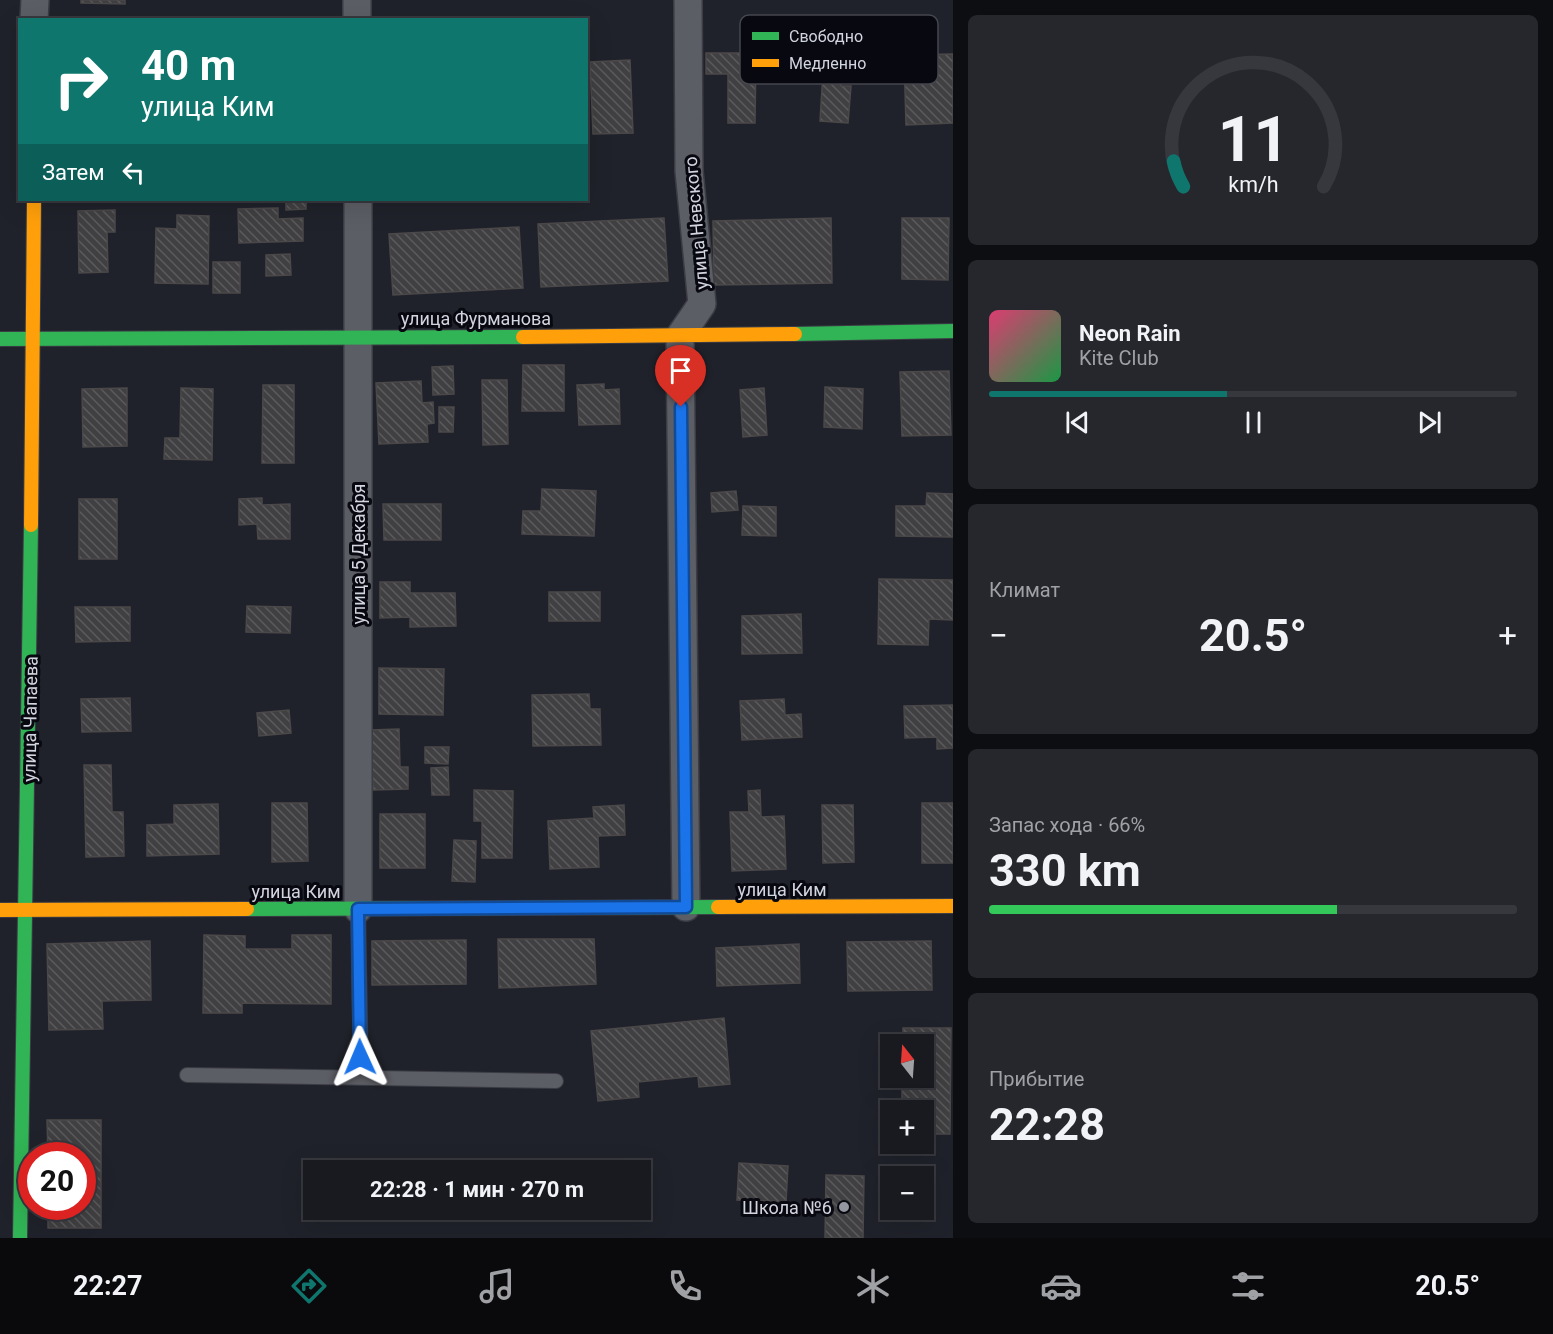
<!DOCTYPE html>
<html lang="ru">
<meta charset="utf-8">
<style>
body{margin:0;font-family:Roboto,sans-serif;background:#25272d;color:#f1f3f6;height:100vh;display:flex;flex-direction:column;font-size:22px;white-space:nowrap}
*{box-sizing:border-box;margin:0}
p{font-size:20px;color:#9fa1a5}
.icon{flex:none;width:33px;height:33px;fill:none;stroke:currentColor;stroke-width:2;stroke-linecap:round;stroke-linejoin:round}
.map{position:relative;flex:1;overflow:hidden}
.drawer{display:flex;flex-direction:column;gap:15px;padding:15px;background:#0d0e12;width:600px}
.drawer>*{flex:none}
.top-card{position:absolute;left:18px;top:18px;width:570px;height:183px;border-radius:0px;box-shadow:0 6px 24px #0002,0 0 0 2px #36383e;background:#0f766e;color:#fff;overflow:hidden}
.needle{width:39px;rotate:343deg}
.buttons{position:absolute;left:880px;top:1034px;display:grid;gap:12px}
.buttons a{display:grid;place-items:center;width:54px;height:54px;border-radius:0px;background:#181a20;box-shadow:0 6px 24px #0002,0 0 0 2px #36383e;font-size:30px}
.speed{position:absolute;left:18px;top:1142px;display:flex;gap:12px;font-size:30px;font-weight:700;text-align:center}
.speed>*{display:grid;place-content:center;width:78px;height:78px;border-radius:50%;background:#181a20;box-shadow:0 6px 24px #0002,0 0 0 2px #36383e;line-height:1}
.speed .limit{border:9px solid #d22;background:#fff;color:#111}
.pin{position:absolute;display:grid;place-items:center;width:51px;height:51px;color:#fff;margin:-62px -26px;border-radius:50% 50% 50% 0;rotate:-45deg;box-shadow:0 0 6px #0007}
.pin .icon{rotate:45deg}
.me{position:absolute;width:66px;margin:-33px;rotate:359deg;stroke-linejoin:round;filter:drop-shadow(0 0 4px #0008)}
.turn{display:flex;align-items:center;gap:21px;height:126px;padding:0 24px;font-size:27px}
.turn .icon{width:78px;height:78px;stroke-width:2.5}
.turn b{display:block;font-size:42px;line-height:51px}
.then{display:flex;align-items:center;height:57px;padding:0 24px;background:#0003;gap:12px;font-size:22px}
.big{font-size:45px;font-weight:700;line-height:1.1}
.drawer .widget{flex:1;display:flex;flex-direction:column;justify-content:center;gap:9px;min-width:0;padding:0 21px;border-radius:9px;background:#25272d}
.drawer .dial{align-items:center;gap:0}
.dial svg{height:156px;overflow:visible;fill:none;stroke:#36383e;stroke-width:7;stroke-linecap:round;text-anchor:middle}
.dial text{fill:#f1f3f6;stroke:none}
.song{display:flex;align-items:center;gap:18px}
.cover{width:72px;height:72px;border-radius:9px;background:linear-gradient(135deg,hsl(340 70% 55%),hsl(140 70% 35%))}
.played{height:6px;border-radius:3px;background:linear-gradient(90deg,#0f766e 45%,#36383e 45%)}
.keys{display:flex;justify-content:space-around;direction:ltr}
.heat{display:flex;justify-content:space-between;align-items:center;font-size:33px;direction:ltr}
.charge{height:9px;border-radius:4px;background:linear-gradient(90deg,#34c759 66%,#36383e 0)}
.trip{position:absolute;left:303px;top:1160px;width:348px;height:60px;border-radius:0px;background:#181a20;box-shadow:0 6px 24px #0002,0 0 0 2px #36383e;font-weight:700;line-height:60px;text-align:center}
.tabs{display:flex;height:96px;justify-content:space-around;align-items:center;background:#0a0a0d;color:#9fa1a5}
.tabs .icon{width:42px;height:42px}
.tabs .selected{color:#0f766e}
.tabs b{font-size:27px;color:#f1f3f6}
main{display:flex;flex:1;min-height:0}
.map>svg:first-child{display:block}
.building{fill:url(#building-back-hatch);stroke:#4b4849;stroke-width:1.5}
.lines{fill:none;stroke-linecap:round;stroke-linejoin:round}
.lane-casing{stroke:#3b3c44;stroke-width:16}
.street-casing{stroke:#3b3c44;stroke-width:30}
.fast-casing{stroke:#3b3c44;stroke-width:16}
.slow-casing{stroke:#3b3c44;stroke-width:16}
.lane{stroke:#5c5e65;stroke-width:14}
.street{stroke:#5c5e65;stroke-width:27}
.fast{stroke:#30b455;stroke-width:14}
.slow{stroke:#ff9f0a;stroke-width:14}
.route-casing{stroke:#114b97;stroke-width:15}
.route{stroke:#1a73e8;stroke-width:10}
.poi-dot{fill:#9496a0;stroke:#080910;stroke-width:2}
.labels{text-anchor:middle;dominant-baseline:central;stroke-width:6;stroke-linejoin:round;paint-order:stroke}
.street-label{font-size:18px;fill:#d2d4df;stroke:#080910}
.poi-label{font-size:18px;fill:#d2d4df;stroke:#080910;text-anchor:end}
.key{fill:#080910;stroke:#45464e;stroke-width:1.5}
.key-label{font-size:16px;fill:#d2d4df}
</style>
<main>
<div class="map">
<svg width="953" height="1238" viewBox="0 0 953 1238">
<defs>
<pattern id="building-back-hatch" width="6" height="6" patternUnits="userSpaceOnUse" patternTransform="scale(1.5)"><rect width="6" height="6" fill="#403f41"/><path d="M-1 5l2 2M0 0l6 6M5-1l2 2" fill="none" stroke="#5b5a5c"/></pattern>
</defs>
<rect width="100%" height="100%" fill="#20222b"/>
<!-- building -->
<path class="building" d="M81,0H125V4L81,3Z
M706,53H756L755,123H728V74H706Z
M953,54V123L906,125L904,55Z
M630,60L633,133L593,134L590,62Z
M823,72L842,73L841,86H851L848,123L820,121Z
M286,200H306V209L286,210Z
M278,208V219L303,218V241L239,243L238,209Z
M115,210V232H107L108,272L79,273L78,211Z
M177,215L209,216L208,284L155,283L156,228L177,229Z
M664,218L668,281L541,287L538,224Z
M831,218L832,283L714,285L713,221Z
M902,218H949L948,280L902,279Z
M519,227L523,288L393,295L389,234Z
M290,254L291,275L266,276V255Z
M213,262H240V293H213Z
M523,365H564V411H522Z
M453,366L454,394L433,395L432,367Z
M949,371L951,435L902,436L900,372Z
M482,380H507L508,444L483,445Z
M421,381L422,403L433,402L434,423L427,424L428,442L379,444L376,383Z
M604,384V390L619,389L620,424L579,425L577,385Z
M263,385H294V463H262Z
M825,387L863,389L862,429L824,427Z
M127,388V446L83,447L82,389Z
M181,388L213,389L212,460L164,459L165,438H180Z
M764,388L767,435L743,437L740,390Z
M439,407H454L453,432H439Z
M542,489L596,491L594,536L522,534L523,511H541Z
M736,491L738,510L712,512L711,493Z
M927,493L953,494V537L896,536V506H926Z
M262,498V505L290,504V539H258L257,524L239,525V499Z
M79,499H117V559H79Z
M383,504H441V540H384Z
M743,506L776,507V536L742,535Z
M879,579L953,580V620L929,619L928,645L878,644Z
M380,582H410V593H455L456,626L410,627V617L380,618Z
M549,592H600V621H549Z
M247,606L291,607L290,633L246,632Z
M75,607H130V641L76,642Z
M801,614L802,653L742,654V616Z
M379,668L444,669L443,715L379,714Z
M589,694L590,709H600L601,745L533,746L532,695Z
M130,698L131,731L82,732L81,699Z
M784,699L785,715L801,714L802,737L742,740L740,701Z
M953,705V748L937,749V737L905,738L904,706Z
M289,710L291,733L259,736L257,713Z
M399,729L400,767H408V789L373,790L371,730Z
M425,747H449L448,764L425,763Z
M84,765H111L112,812H123L124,856L86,857Z
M448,767L449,795H432L431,768Z
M474,790L513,791L512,858H482V821H474Z
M760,790L761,817L784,816L786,869L732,871L730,812H749L748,791Z
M272,803H307L308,861L272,862Z
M922,803H953V863H922Z
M218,804L219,854L147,856V825L174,824V805Z
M624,805L625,835L598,836L599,867L550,869L548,821L594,818L593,807Z
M822,805H853L854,862L823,863Z
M380,814H425V868H380Z
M454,840L476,841L475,882L452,881Z
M204,935L245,936V949H292V935H331V1004L242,1003V1013H203Z
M498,939H594L596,984L499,988Z
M466,940V984L372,985V941Z
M150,941L151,1000L102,1001L103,1029L49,1030L47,944Z
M931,941L932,990L848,991L847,942Z
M799,944L800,983L717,986L716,948Z
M724,1018L730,1084L699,1087L698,1076L638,1082L639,1097L598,1101L591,1031Z
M903,1028H951L950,1134H924V1110H902V1077H924V1044H903Z
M47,1120H101V1228H48V1206H82V1155H48Z
M739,1163L788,1166L786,1202L737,1200Z
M826,1175L864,1176L863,1238H825Z"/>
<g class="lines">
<defs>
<path id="lane" d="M358,909L361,1078
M187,1075L556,1081"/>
<path id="street" d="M357,0V20
M34,20L35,0
M358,200V909
M686,907L680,336L702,304L689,171L688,0"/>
<path id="fast" d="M795,334L953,331
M0,339L523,337
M247,909L718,907
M20,1238L31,525"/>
<path id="slow" d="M523,337L795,334
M31,525L34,200
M718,907L953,906
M0,910L247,909"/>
</defs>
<!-- lane casing -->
<use href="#lane" class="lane-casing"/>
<!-- street casing -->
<use href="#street" class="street-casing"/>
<!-- fast casing -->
<use href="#fast" class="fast-casing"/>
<!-- slow casing -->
<use href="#slow" class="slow-casing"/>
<!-- lane -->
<use href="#lane" class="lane"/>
<!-- street -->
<use href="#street" class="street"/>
<!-- fast -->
<use href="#fast" class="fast"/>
<!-- slow -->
<use href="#slow" class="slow"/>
</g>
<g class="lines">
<defs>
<path id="route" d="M360,1057L358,909L686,907L681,407"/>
</defs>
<!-- route casing -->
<use href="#route" class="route-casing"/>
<!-- route -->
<use href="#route" class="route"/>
</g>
<!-- markers -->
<circle class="poi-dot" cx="844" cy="1207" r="6"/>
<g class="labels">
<!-- street labels -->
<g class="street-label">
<text transform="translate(696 223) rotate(-95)">улица Невского</text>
<text x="476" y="318">улица Фурманова</text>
<text transform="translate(358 554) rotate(-90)">улица 5 Декабря</text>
<text transform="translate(30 719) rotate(-89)">улица Чапаева</text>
<text x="782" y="889">улица Ким</text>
<text x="296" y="891">улица Ким</text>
</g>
<!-- poi labels -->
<g class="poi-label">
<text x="832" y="1207">Школа №6</text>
</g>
</g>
<!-- legend -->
<rect x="740" y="15" width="198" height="69" rx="9" class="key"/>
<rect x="752" y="32" width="27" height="8" fill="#30b455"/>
<rect x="752" y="59" width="27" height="8" fill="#ff9f0a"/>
<g class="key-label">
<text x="789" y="42">Свободно</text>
<text x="789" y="69">Медленно</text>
</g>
</svg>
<div class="buttons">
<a><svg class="needle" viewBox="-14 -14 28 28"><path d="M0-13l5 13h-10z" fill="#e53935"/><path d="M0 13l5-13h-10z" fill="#9fa1a5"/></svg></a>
<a>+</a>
<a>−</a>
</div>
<div class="speed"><div class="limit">20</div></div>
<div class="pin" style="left:681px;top:407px;background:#d93025"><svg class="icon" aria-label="arrive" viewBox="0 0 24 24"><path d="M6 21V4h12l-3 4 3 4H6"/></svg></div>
<svg class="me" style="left:360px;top:1057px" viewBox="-20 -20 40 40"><path d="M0-17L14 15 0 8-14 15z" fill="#1a73e8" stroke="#fff" stroke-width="4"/></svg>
<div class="trip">22:28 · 1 мин · 270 m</div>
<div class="top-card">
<div class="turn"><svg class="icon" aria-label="right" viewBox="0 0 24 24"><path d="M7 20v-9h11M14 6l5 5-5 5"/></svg><div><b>40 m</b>улица Ким</div></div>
<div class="then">Затем<svg class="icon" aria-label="left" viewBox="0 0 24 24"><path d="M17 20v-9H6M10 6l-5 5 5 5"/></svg></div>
</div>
</div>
<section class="drawer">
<div class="widget dial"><svg viewBox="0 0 100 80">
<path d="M14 69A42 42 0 1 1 86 69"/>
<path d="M14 69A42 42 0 0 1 9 56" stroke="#0f766e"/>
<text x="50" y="56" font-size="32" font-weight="700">11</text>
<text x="50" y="72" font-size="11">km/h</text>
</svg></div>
<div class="widget">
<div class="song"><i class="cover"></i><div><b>Neon Rain</b><p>Kite Club</p></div></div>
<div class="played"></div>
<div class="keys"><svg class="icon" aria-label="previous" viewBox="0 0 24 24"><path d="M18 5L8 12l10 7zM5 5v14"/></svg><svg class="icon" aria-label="pause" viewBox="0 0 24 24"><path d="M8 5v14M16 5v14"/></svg><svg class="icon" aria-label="next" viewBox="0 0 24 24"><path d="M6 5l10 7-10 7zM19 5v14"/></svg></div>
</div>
<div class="widget"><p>Климат</p>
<div class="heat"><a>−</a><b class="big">20.5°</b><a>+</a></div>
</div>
<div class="widget"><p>Запас хода · 66%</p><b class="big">330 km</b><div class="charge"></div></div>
<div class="widget"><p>Прибытие</p><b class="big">22:28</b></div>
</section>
</main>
<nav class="tabs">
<b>22:27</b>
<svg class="icon selected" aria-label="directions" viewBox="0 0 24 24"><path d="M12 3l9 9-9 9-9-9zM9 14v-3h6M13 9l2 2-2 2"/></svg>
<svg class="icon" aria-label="music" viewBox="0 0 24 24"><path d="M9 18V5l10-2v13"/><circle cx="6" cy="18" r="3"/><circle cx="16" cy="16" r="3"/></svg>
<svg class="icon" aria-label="phone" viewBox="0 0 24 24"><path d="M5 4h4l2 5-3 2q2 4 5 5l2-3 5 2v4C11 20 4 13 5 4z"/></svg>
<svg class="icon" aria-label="climate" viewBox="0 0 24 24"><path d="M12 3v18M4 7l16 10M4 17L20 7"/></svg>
<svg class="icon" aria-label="car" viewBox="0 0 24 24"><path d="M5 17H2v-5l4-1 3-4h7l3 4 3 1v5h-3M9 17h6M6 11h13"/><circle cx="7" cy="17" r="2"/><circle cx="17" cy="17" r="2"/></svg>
<svg class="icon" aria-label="filters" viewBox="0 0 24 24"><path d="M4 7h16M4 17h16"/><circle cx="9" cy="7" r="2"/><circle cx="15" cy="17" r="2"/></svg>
<b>20.5°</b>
</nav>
